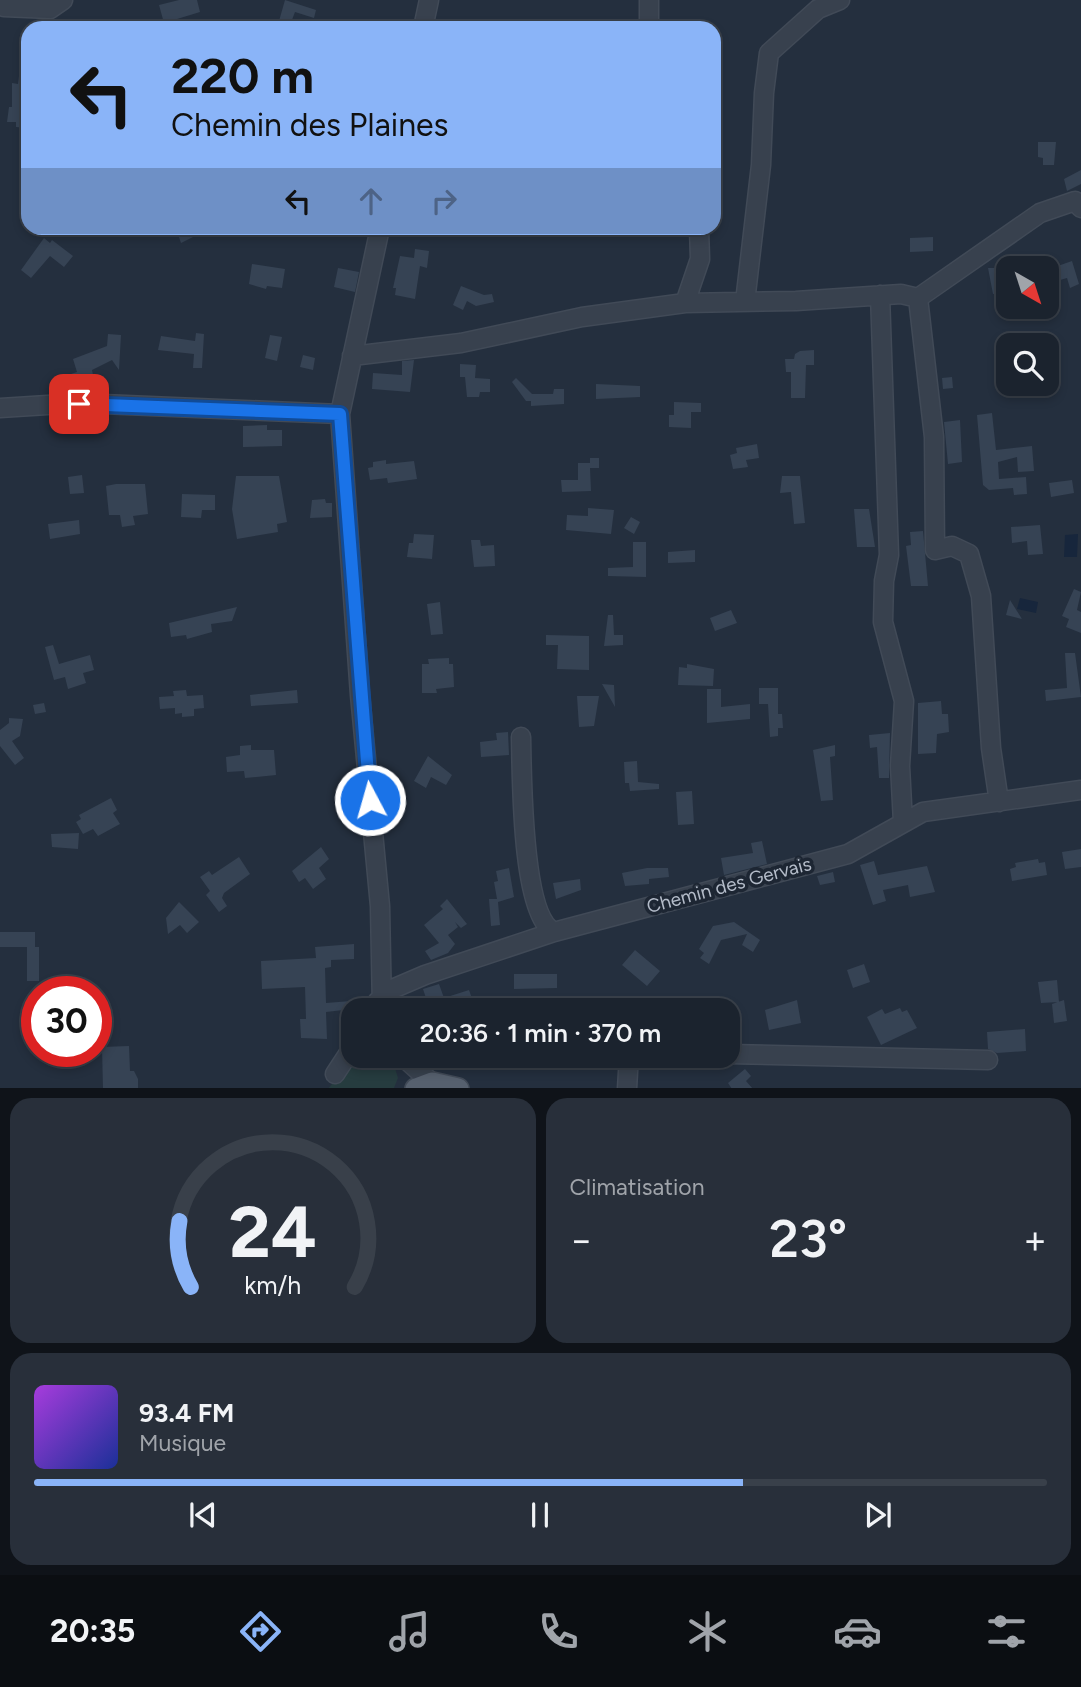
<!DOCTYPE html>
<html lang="fr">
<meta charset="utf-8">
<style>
body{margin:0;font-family:Figtree,sans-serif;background:#282f3a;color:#f1f3f6;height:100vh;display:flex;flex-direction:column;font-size:26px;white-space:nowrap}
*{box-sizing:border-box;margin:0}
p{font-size:23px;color:#a0a4aa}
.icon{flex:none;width:38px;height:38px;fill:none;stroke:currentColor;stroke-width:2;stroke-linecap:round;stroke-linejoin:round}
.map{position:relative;height:1088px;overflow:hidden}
.sheet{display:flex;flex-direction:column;gap:10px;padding:10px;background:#0f1319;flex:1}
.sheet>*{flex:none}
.guide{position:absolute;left:21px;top:21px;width:700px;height:214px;border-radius:21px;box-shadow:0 4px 10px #0003,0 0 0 2px #39404a;background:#8ab4f8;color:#111;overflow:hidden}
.needle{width:46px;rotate:141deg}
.tools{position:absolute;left:996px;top:256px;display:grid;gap:14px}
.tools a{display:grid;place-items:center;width:63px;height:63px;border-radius:14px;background:#1b232e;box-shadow:0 4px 10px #0003,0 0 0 2px #39404a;font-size:35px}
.speed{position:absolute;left:21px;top:976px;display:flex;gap:14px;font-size:35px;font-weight:700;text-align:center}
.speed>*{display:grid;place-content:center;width:91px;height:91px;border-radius:50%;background:#1b232e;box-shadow:0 4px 10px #0003,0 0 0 2px #39404a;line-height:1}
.speed .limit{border:10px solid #d22;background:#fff;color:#111}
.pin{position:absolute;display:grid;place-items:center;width:60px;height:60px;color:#fff;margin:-30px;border-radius:14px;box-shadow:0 4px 10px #0006}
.me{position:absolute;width:77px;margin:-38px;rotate:354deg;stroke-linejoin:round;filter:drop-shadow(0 0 5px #0008)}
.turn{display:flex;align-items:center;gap:24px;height:147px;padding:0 35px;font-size:32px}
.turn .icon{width:91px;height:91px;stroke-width:2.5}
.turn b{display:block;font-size:49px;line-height:60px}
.lanes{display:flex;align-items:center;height:66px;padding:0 35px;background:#0003;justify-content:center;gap:35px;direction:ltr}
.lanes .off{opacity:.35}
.big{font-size:52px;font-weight:600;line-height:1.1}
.sheet .tile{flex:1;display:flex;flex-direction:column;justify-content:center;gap:10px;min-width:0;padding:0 24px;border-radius:21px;background:#282f3a}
.sheet .dial{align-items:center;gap:0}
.dial svg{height:182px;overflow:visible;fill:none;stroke:#39404a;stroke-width:7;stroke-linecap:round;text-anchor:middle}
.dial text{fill:#f1f3f6;stroke:none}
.song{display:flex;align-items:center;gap:21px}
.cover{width:84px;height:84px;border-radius:10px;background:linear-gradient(135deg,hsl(280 70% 55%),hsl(230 70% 35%))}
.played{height:7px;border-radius:4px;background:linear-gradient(90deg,#8ab4f8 70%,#39404a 70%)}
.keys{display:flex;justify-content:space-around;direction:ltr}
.heat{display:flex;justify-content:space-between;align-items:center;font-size:38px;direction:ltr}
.sheet .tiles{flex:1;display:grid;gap:10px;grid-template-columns:1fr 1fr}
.tile:last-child{grid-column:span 2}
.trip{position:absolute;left:341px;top:998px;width:399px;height:70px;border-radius:21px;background:#1b232e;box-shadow:0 4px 10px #0003,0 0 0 2px #39404a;font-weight:600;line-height:70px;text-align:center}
.dock{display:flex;height:112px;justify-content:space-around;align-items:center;background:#0b0e12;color:#a0a4aa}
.dock .icon{width:49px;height:49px}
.dock .active{color:#8ab4f8}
.dock b{font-size:32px;color:#f1f3f6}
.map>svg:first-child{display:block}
.green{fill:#263c3f}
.water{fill:#17263c}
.building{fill:#364354}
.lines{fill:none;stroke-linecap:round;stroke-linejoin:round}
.minor-casing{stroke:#414a57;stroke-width:21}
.major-casing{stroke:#414a57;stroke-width:24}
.minor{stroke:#38414e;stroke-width:18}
.major{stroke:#56606e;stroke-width:21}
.route-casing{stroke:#114b97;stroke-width:18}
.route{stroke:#1a73e8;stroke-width:12}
.labels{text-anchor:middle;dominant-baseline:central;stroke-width:7;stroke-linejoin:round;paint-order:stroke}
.street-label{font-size:19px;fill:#b4bcc9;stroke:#1d2633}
</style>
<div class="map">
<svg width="1081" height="1089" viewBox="0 0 1081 1089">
<rect width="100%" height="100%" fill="#242f3e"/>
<!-- green -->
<path class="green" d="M355,1055H391L398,1078L394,1088L328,1089Z"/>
<!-- water -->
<path class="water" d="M1078,534L1077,557H1064L1065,535Z
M1020,598L1038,602L1036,613L1017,609Z"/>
<!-- building -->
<path class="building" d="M179,0H197L200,12L164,23L159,5Z
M285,0L316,10L314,18L295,12L290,25L279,21Z
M19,76L28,77V128L16,127V122H7L9,107H12V83L18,84Z
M1038,142H1056L1054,165H1043V158L1038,157Z
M1081,170V184L1067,191L1064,179Z
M193,228H199L201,233L181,243L178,234Z
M933,237V251L910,252V238Z
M44,238L50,243L52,240L73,256L64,267L50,256L31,278L21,270Z
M415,249L429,251L427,268L420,266L415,299L395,295L396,288H393L400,256L414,258Z
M1072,261L1079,284L1070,288L1067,278L1053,282L1049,269Z
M252,264L285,269L282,288L267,286L266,289L249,284Z
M338,268L359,272L355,292L334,287Z
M988,268H1005L1007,293L993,294Z
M461,286L484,295L492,294L494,302L476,306L467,301L463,310L453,305Z
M196,333L204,334L202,368H193L194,354L158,350L161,336L195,341Z
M108,334L121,335L119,370L112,360L92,370L93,375L88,377L89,380L76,385L71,374L77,372L73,359L107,346Z
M270,335L282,337L277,361L265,358Z
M814,350V365H806L805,398H791V372H786L785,359H794L795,354L800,351Z
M303,355L315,358L313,370L300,367Z
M414,360L410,392L372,389L373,373L402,375V361Z
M460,364L476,365L475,378L490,379V392H480L479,397H467L465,377H460Z
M952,377L953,388L943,389L942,378Z
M516,378L532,394H553L554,389H564V404L531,406V401H526L512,382Z
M596,384L640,386V397L596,399Z
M674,402L701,403V412H691V428L669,427V415H674Z
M992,413L996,450L1032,446L1034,471L1018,472L1017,457L998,462L999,479L1026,477L1027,494L1014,495L1013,488L989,490L983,485L977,415Z
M960,420L962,462L948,464L944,422Z
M267,425V430H282V446L243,447V426Z
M757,444L759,458L746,460L748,467L733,469L730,455L737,453L736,448Z
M590,458H599V468H590L591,491L562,492L561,480H578V463H590Z
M386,460V464L414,461L417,479L388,483L387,478L370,480L368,468L373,467V462Z
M82,475L84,493L70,494L68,477Z
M236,476H279L287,522L277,524L278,532L237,539L232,509Z
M782,476H800L805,523L794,524L791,492L780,493Z
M1072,480L1074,493L1051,497L1049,483Z
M116,484H145L148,514L133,516L135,525L122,527L120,515H109L106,486Z
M182,494L215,495V510H202L201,518L181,517Z
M325,499L326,503H332V517L310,518L312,500Z
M588,508L614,510L611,534L566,530L567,515L588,516Z
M854,509H869L875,547H857Z
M631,517L640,522L634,534L624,528Z
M79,520L80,534L50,539L48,524Z
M1040,525L1043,554L1028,555L1027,541L1012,543L1011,527Z
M923,531L928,586H911L906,546L911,545L910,532Z
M414,534L434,535L432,559L407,557L409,543H413Z
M471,540H480L481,546L494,545L495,566L474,567Z
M633,542H646V577L608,576V568L633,567Z
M695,550V562L668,563V552Z
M1074,589L1081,592L1077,610L1081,612V633L1066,627L1069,619L1062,616Z
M1010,600L1022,619L1006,615Z
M440,602L443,634L431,635L427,604Z
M237,607L232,621L211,624L212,632L187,639L186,635L171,637L169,623Z
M731,610L737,623L715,631L710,618Z
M608,615H613L614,635H623V645L604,646Z
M546,635L589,636V670L557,669L558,645H546Z
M53,645L59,664L90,655L94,670L83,673L86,683L68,689L65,677L54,680L45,647Z
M1065,653H1075L1081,697L1046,701L1045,690L1067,688Z
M449,658V664H453L454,687L436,689L437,693H422V664H429L428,659Z
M687,664L714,669L713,686L678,685L679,667L687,668Z
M602,684L614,685L615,707Z
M759,688H778V714H782L783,728H778V736L770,737L768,704H759Z
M707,689H721V707L750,704V719L707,723Z
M186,690L187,696L203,695L204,708L194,709V716L182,717V713L175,714V708L160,709L159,697L174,696L173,691Z
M297,690L298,703L251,706L250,695Z
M577,696H599L594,726L579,727Z
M941,701L942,714H948L949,732L937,734L936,753L918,754V703Z
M44,703L46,712L35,714L33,705Z
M9,718L23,719L20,736L12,741L24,758L15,765L0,746V730L9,723Z
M508,732L509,755L481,757L480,742L497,740L496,733Z
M890,733L889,778H879L877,747L870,748L869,735Z
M251,745V750H274L276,775L245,778L244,771L227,772L226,757L240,755V746Z
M835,745V756L830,757L833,800L821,801L813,750Z
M428,756L452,775L446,785L431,777L426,788L414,781Z
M637,761L638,782L659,784V789L630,791L629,783H625L624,762Z
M692,791L694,824L678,825L676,792Z
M111,798L117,810L113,813L120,824L98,836L93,829L83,834L76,822L81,819L79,815Z
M79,833L78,849L52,847L51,834Z
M762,841L767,864L724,875L721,858L753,853L751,843Z
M321,847L329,859L319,868L326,879L313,889L305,878L299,882L292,871Z
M1081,849V867L1065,869L1062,852Z
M239,857L250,874L224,893L222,898L227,906L219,912L206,895L210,891L200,877L209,871L212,875Z
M1038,859L1039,863L1045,862L1047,875L1012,881L1010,869L1016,867L1015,863Z
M874,861L878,875L927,866L935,892L910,897L908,885L883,890L886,901L873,905L860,865Z
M509,868L514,897L498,902L500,925L491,926L489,899H497L494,882L498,881L496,871Z
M647,868H668L669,877L649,879V884L625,886L622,873Z
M833,872L835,882L820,885L817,876Z
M580,879L581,890L556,899L553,883Z
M447,899L467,924L461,928L455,922L458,927L448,935L455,944L448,953L431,960L425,951L439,943L424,925L443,909L440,906Z
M179,902L199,922L187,933L180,925L168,934L166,918Z
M734,922L760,940L753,952L742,945L747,934L721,940L709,964L700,958L704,953L699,949L713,926Z
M0,932H35V947H39V981H27V947H0Z
M354,944V959L331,960V967L325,968L326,1003L351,1001L352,1009L326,1012L327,1039L301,1038L300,1019H306L305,987L262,989L261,961L316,958L315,947Z
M635,950L660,971L647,986L622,965Z
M864,964L870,982L853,988L847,970Z
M514,974H557V988L514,989Z
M1057,980L1059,1002L1041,1003L1038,982Z
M439,984L444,998L469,990L476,1010H430L423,989Z
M797,1000L801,1023L769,1030L765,1010Z
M1064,1000L1067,1021L1054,1023L1052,1004Z
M900,1008L902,1012L907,1010L917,1028L881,1045L867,1017L882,1009L885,1014Z
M1025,1029L1026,1051L997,1053L988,1049L987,1032Z
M129,1046L130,1071H134L138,1079V1089H103L102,1047Z
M745,1069L751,1076L746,1081L753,1089H732L728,1083Z"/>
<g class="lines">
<defs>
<path id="minor" d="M4,7L50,9L63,0
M423,28L429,0
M649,28V0
M380,228L340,414L360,695L380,906L382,1010
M880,295L889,555L884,581L883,622L904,701L900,766L903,823
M918,298L934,437L935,550L952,546L969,554L981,596L991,748L999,802
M745,302L761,165L764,93L769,53L818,9L840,0
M685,303L700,259L699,228
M352,356L461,343L582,317L685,303L796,301L901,294L918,298L1040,213L1075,201L1081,208
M0,408L79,403L340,414
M521,737C522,774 521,915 554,932
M377,1002L390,990L425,975L554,932L848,854L923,812L1081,790
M728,1054L988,1060
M401,1055L432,1083
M335,1074L354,1045
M627,1089L629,1055"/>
<path id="major" d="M416,1089L432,1083L458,1089"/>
</defs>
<!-- minor casing -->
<use href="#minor" class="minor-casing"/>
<!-- major casing -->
<use href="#major" class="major-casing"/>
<!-- minor -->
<use href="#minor" class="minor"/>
<!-- major -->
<use href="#major" class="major"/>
</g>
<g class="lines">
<defs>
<path id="route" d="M79,404L340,414L370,800"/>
</defs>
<!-- route casing -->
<use href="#route" class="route-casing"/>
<!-- route -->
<use href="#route" class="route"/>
</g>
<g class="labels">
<!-- street labels -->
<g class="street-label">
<text transform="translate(729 885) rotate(-15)">Chemin des Gervais</text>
</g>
</g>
</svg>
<div class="tools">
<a><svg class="needle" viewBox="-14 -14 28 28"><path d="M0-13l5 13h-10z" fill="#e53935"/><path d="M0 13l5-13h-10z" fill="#a0a4aa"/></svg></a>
<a><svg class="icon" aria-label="search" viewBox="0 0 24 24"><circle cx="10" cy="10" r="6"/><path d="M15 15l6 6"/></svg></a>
</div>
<div class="speed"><div class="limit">30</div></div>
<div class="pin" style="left:79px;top:404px;background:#d93025"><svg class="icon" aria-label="arrive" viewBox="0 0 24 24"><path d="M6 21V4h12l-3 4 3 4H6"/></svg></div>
<svg class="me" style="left:370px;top:800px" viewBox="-20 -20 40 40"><circle r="17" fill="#1a73e8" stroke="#fff" stroke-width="3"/><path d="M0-11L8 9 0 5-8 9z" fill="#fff"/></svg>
<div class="trip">20:36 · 1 min · 370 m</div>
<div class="guide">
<div class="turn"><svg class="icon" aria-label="left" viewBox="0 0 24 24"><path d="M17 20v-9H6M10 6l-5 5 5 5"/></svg><div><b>220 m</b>Chemin des Plaines</div></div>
<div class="lanes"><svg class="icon" aria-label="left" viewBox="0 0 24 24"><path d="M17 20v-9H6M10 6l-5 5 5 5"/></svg><svg class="icon off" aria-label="ahead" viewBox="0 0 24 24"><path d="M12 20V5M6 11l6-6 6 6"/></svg><svg class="icon off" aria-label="right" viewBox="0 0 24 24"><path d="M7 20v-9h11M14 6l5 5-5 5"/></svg></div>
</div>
</div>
<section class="sheet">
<div class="tiles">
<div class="tile dial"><svg viewBox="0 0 100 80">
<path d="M14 69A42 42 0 1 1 86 69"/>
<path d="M14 69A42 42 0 0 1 9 40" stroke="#8ab4f8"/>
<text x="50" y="56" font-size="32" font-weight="700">24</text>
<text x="50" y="72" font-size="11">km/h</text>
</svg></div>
<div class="tile"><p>Climatisation</p>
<div class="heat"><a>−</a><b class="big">23°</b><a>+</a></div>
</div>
<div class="tile">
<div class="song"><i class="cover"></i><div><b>93.4 FM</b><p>Musique</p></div></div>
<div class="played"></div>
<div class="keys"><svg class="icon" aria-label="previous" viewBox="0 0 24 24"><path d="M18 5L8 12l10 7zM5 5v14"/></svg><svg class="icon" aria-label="pause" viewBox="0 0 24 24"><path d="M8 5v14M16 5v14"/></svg><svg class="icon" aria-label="next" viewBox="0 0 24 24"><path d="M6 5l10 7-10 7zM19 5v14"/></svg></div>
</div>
</div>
</section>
<nav class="dock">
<b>20:35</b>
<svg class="icon active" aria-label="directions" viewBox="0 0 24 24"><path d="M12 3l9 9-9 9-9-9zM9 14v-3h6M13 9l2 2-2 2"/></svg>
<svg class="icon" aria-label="music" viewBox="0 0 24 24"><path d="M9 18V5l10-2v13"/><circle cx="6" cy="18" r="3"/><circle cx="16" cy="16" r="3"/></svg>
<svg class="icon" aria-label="phone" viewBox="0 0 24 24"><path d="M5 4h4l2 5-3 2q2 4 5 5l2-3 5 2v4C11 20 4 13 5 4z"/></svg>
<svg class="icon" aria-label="climate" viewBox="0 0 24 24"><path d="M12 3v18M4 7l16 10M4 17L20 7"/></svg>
<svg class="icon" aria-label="car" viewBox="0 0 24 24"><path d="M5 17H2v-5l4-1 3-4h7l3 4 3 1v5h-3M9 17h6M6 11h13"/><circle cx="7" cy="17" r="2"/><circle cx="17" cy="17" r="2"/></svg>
<svg class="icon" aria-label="filters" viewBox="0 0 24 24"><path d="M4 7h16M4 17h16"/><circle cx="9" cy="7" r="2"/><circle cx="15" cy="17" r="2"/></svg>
</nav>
